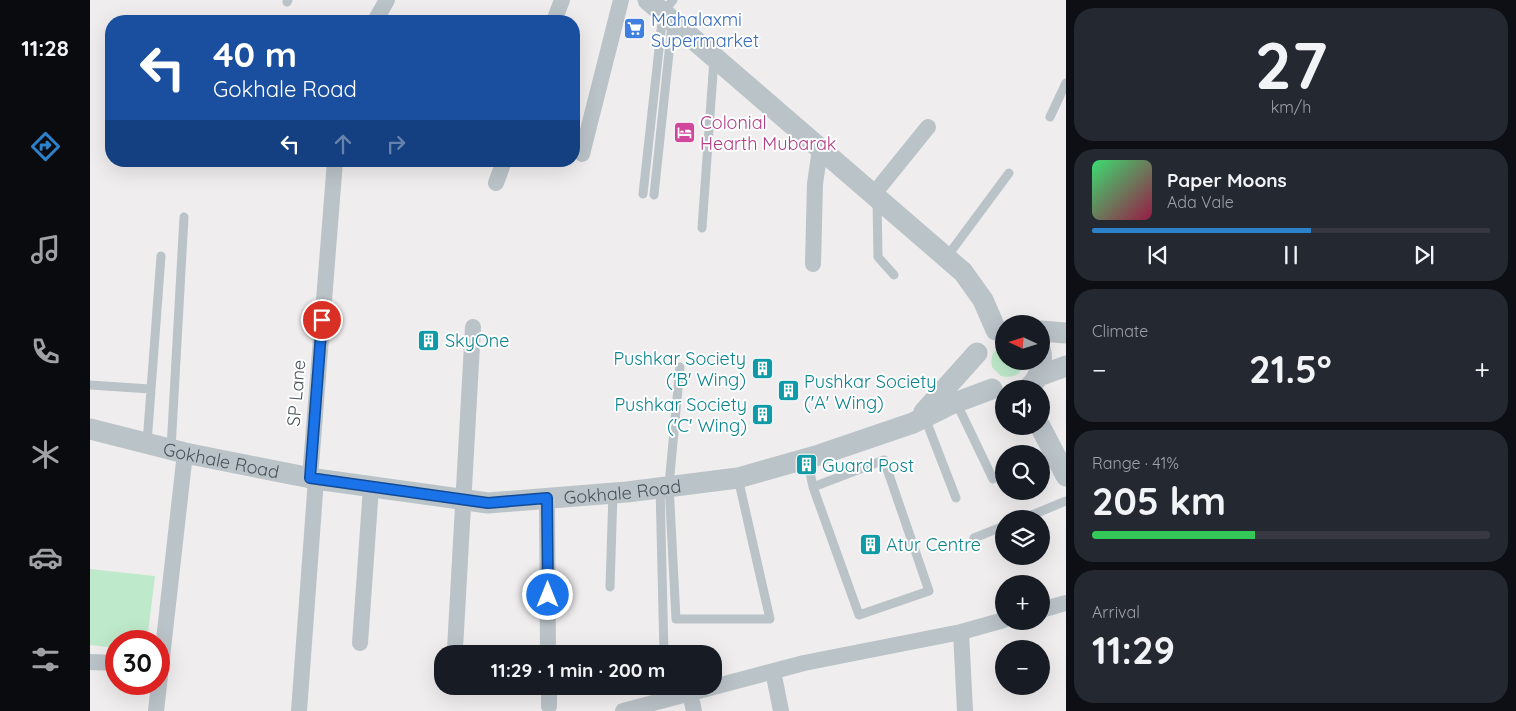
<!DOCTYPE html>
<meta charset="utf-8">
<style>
body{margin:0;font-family:Quicksand,sans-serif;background:#242831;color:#f1f3f6;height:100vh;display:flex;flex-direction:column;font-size:19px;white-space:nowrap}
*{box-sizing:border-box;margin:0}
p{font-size:16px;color:#9ea1a6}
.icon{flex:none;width:28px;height:28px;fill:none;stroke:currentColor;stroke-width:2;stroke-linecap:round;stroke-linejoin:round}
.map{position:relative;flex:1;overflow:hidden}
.side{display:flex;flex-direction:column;gap:8px;padding:8px;background:#0d0f14;width:450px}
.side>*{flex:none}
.banner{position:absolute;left:15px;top:15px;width:475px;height:152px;border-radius:20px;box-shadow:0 5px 20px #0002;background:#1a4fa0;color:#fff;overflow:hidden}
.needle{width:32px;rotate:274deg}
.buttons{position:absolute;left:905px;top:315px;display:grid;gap:10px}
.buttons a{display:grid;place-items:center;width:55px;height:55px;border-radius:50%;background:#171b24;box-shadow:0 5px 20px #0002;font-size:25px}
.speed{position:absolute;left:15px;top:630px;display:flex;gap:10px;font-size:25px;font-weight:700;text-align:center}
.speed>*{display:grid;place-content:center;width:65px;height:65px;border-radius:50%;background:#171b24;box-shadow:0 5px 20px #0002;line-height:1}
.speed .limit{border:8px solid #d22;background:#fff;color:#111}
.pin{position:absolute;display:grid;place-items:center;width:42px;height:42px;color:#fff;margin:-21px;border:2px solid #fff;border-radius:50%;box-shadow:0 1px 5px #0007}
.me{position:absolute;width:55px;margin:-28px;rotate:0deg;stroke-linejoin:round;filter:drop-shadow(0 0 4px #0008)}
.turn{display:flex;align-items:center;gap:18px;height:105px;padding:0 25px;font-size:22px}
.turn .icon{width:65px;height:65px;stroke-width:2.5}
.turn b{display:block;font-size:35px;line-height:42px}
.lanes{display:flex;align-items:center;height:48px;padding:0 25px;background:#0003;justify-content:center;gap:25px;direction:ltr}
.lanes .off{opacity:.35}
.big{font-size:38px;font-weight:700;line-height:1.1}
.side .tile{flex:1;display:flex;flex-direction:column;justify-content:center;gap:8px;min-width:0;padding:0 18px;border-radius:20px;background:#242831}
.side .dial{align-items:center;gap:0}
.dial b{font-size:65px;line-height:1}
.song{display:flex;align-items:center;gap:15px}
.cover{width:60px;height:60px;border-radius:8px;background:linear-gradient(135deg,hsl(140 70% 55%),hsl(340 70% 35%))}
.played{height:5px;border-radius:2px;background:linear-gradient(90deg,#2c81cb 55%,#363941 55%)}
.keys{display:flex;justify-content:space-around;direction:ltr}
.heat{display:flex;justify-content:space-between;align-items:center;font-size:28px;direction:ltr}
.charge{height:8px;border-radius:4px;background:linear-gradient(90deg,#34c759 41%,#363941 0)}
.trip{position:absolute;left:344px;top:645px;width:288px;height:50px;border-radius:20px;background:#171b24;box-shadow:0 5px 20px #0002;font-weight:700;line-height:50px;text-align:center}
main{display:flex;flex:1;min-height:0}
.menu{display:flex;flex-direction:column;width:90px;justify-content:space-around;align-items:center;background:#090b0e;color:#9ea1a6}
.menu .icon{width:35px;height:35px}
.menu .selected{color:#2c81cb}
.menu b{font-size:22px;color:#f1f3f6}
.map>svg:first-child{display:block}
.green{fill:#bfe9cb}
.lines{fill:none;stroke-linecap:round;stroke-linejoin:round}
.service{stroke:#bac3c8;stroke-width:9}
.minor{stroke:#bac3c8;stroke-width:16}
.tertiary{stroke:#bac3c8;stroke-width:21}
.route-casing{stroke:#114b97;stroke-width:12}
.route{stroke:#1a73e8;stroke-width:9}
.labels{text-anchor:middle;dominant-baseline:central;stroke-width:4;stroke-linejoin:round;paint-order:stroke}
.shop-label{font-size:18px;fill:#366cbe;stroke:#fff;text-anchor:start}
.hotel-label{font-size:18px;fill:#b23c85;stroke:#fff;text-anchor:start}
.culture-label{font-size:18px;fill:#0d838f;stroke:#fff;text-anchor:start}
.street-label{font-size:18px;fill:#475258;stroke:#fff}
</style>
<main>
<nav class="menu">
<b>11:28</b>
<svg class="icon selected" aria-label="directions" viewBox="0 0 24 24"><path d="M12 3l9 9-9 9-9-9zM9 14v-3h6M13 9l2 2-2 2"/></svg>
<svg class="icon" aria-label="music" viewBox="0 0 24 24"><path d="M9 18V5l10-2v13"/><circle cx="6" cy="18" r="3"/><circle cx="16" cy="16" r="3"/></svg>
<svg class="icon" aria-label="phone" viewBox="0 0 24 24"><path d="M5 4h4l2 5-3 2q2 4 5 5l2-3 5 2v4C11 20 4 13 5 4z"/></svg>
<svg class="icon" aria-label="climate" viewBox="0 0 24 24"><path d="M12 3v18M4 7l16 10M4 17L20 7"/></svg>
<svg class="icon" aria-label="car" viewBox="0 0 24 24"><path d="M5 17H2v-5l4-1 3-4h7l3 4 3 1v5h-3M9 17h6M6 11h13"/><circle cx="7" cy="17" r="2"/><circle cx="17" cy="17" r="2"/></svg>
<svg class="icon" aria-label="filters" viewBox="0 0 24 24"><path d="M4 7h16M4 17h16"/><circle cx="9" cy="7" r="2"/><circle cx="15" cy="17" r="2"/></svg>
</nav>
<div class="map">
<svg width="976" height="711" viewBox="0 0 976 711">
<rect width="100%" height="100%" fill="#efeded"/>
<!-- green -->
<path class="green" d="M914,344V361H935C932,374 924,379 911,376L902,367C900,357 903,348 914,344Z
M0,569L65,576L57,641H26V648L0,645Z"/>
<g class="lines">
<!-- service -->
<path class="service" d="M197,2L198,0
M960,117L976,83
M553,194L573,13L583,0
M564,195L582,24
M787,201L788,257L804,275
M612,228L624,59
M856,258L919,173
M590,367L579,485L586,619H680L648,478
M0,385L60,389
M866,402L903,479
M835,418L866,498
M57,443L71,256
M81,449L94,217
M717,458L723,487L769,615L839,591L794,460L723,487
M570,487L574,654
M932,519L976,501
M884,538L914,526
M520,587L523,493"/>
<!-- minor -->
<path class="minor" d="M285,21L297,0
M464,21L472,0
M492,154L531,0
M406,183L414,161
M783,195L838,127
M723,264L725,184L730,149
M220,478L245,161
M457,498L458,654
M951,610L976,603
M871,632L875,711
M270,643L281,487
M365,649L383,327
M0,662L26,663
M683,671L691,711
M459,686V706
M600,693L604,711
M66,711L95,453
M209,711L226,479
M533,711L714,663L871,632L914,620"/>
<!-- tertiary -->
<g class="tertiary">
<path d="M558,0L873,272L893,300L906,330"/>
<path d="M951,331L976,333"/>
<path d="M949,376L976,366"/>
<path d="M937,389C949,380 953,367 951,352"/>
<path d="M834,412L887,353"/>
<path d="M950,426L976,476"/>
<path id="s1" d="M0,429L95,453L226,479L398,503L537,492L648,478L729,455L823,423L859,405L902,389"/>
</g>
</g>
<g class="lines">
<defs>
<path id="route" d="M232,320L220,478L398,503L457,498L458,595"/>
</defs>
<!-- route casing -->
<use href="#route" class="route-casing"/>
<!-- route -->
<use href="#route" class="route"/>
</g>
<!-- icons -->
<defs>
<symbol id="supermarket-square" viewBox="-11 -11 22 22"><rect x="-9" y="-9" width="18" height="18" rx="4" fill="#3f7fe0" stroke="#fff"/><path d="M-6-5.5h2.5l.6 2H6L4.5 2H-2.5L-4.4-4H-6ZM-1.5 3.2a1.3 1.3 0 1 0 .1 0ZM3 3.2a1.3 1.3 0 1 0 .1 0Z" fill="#fff"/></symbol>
<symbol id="hotel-square" viewBox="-11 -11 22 22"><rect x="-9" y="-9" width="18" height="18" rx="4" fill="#d1479c" stroke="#fff"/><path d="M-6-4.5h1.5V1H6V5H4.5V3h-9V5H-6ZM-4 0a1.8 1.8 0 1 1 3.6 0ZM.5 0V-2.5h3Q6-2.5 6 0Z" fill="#fff"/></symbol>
<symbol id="building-square" viewBox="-11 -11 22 22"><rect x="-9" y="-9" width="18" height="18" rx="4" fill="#0f9aa8" stroke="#fff"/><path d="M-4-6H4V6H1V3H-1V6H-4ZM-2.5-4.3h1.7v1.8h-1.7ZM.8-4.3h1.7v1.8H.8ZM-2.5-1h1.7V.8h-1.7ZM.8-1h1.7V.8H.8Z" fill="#fff"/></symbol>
</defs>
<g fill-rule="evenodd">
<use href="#supermarket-square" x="532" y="16" width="25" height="25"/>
<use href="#hotel-square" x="582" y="120" width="25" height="25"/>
<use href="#building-square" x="326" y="328" width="25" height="25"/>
<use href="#building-square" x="660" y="356" width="25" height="25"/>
<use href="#building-square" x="686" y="378" width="25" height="25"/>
<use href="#building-square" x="660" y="402" width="25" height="25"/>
<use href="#building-square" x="704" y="452" width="25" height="25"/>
<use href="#building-square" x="768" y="532" width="25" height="25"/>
</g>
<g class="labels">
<!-- shop labels -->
<g class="shop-label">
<text x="561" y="19">Mahalaxmi<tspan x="561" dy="21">Supermarket</tspan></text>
</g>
<!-- hotel labels -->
<g class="hotel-label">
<text x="610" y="122">Colonial<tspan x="610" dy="21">Hearth Mubarak</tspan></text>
</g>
<!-- culture labels -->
<g class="culture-label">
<text x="355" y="340">SkyOne</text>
<text x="656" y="358" text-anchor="end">Pushkar Society<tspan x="656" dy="21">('B' Wing)</tspan></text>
<text x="714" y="381">Pushkar Society<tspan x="714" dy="21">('A' Wing)</tspan></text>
<text x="657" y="404" text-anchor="end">Pushkar Society<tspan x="657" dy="21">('C' Wing)</tspan></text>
<text x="732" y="465">Guard Post</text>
<text x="796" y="544">Atur Centre</text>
</g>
<!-- street labels -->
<g class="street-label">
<text transform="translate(206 393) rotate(-85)">SP Lane</text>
<text stroke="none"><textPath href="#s1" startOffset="135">Gokhale Road</textPath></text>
<text stroke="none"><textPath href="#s1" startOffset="540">Gokhale Road</textPath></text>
</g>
</g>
</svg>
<div class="buttons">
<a><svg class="needle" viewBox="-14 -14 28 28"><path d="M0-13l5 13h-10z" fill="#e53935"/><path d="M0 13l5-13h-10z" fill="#9ea1a6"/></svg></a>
<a><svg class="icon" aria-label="sound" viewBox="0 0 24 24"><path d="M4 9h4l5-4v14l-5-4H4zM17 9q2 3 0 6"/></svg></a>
<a><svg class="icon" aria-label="search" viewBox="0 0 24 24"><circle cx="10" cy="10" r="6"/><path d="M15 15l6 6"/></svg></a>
<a><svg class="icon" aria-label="layers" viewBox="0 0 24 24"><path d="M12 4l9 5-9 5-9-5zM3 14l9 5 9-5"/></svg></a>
<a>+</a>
<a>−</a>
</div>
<div class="speed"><div class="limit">30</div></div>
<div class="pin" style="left:232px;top:320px;background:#d93025"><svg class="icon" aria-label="arrive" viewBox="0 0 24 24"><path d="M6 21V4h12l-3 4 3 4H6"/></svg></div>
<svg class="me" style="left:458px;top:595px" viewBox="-20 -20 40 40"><circle r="17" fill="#1a73e8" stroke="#fff" stroke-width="3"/><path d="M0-11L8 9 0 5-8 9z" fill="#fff"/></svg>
<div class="trip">11:29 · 1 min · 200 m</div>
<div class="banner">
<div class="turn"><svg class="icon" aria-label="left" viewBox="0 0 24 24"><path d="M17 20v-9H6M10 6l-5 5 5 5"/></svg><div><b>40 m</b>Gokhale Road</div></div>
<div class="lanes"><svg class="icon" aria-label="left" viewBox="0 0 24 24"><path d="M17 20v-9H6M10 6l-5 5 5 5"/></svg><svg class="icon off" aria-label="ahead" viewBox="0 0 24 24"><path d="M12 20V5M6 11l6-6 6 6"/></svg><svg class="icon off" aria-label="right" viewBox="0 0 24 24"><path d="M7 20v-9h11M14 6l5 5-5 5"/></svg></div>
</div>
</div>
<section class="side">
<div class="tile dial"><b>27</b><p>km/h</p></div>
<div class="tile">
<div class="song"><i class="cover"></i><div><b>Paper Moons</b><p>Ada Vale</p></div></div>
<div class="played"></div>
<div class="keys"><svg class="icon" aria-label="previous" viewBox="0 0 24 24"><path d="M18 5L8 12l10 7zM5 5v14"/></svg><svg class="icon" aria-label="pause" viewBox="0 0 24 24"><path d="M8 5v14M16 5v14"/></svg><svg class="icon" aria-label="next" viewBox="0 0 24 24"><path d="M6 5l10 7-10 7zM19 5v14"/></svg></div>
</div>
<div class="tile"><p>Climate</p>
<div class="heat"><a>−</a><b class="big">21.5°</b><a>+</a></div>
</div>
<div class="tile"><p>Range · 41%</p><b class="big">205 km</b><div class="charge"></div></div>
<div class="tile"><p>Arrival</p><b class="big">11:29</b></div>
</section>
</main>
